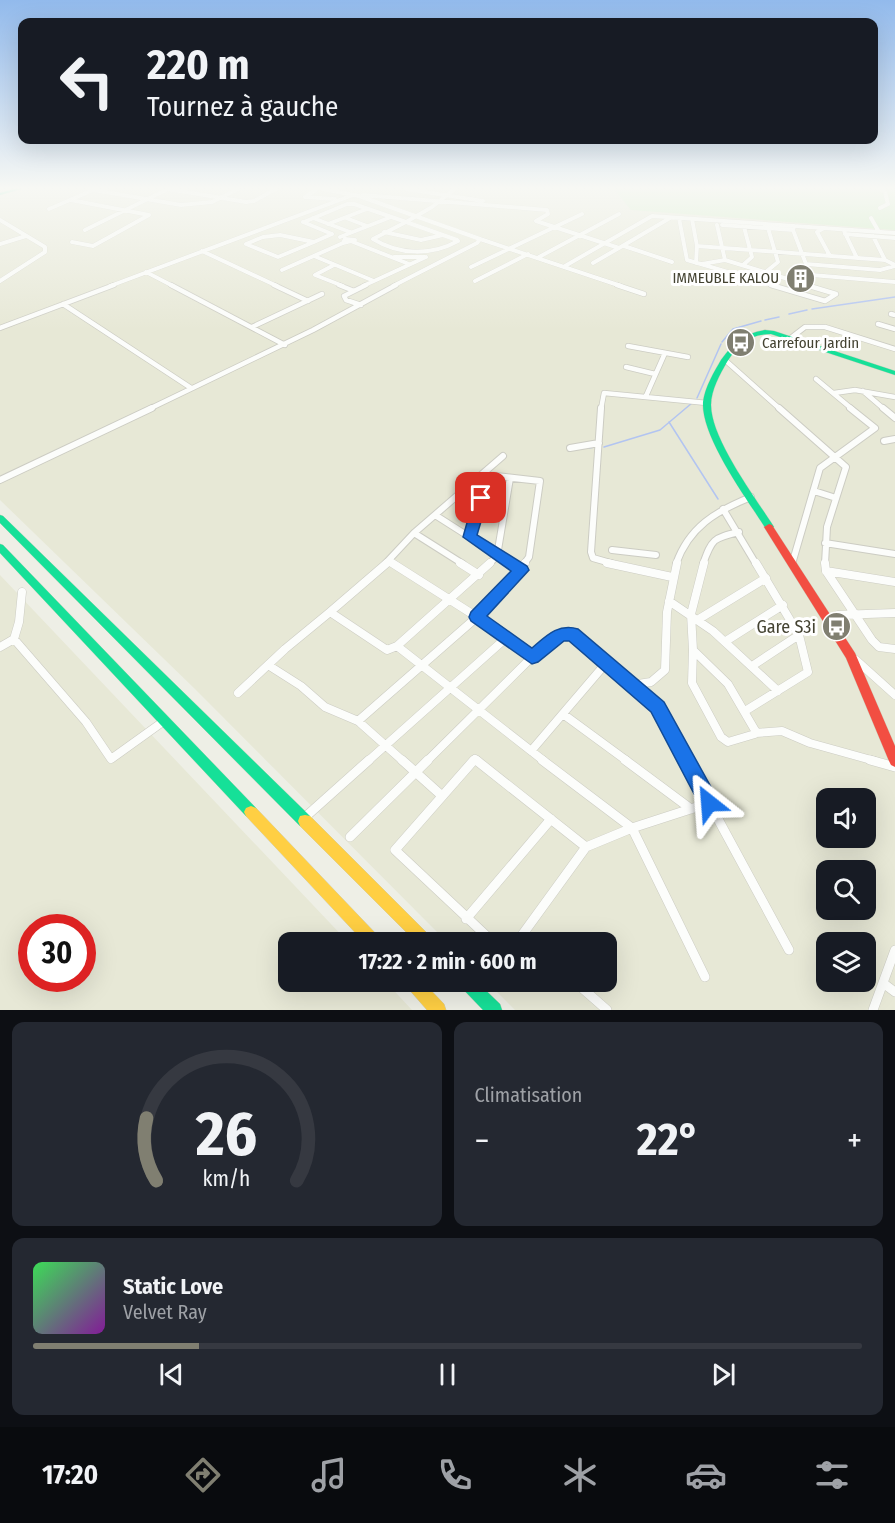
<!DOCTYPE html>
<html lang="fr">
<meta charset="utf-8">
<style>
body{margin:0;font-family:"Fira Sans Condensed",sans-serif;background:#242831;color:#f1f3f6;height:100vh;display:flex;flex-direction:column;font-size:22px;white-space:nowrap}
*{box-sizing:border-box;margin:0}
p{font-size:20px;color:#9ea1a6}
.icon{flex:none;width:33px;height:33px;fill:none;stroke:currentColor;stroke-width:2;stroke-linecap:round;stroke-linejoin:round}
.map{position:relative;height:1010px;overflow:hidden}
.sheet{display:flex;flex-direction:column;gap:12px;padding:12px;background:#0d0f14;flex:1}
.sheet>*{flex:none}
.top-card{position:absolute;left:18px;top:18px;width:860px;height:126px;border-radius:12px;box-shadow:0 6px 24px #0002;background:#171b24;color:#f1f3f6;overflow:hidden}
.fabs{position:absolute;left:816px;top:788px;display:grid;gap:12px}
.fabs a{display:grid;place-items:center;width:60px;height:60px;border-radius:12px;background:#171b24;box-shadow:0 6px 24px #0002;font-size:30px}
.speed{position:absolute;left:18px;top:914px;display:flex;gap:12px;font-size:30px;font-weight:700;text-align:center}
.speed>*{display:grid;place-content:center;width:78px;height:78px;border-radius:50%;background:#171b24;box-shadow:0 6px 24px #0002;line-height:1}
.speed .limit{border:9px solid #d22;background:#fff;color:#111}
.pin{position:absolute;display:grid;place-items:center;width:51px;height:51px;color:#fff;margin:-26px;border-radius:12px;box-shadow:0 3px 9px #0006}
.me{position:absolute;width:66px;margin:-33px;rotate:332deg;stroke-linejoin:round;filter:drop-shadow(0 0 4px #0008)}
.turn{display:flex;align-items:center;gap:21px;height:126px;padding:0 30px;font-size:27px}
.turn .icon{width:78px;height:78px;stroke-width:2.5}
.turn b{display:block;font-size:42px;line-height:51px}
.big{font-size:45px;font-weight:700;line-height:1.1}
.sheet .card{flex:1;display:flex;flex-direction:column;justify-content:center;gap:9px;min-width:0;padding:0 21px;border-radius:12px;background:#242831}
.sheet .dial{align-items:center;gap:0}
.dial svg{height:156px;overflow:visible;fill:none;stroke:#363941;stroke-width:7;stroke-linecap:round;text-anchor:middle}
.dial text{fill:#f1f3f6;stroke:none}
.song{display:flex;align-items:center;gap:18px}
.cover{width:72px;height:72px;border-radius:9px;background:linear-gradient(135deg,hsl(130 70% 55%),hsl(290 70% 35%))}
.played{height:6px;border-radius:3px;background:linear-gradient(90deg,#807f71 20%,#363941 20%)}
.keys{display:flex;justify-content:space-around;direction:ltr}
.heat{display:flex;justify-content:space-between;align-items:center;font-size:33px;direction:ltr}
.sheet .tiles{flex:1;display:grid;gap:12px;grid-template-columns:1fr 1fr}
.card:last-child{grid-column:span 2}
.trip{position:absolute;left:278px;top:932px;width:339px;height:60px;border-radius:12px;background:#171b24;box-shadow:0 6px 24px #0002;font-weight:700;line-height:60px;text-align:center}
.tab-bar{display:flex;height:96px;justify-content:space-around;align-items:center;background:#090b0e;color:#9ea1a6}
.tab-bar .icon{width:42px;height:42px}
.tab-bar .current{color:#807f71}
.tab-bar b{font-size:27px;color:#f1f3f6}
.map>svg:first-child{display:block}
.residential{fill:#e7e8d6;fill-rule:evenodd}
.green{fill:#cfedc3}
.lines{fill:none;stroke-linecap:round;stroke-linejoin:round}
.stream{stroke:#b2c4f1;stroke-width:1.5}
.street-far4-casing{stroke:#ccccc3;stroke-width:4.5}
.street-far3-casing{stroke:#ccccc3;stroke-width:6}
.street-far2-casing{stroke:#ccccc3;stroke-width:8}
.street-far1-casing{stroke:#ccccc3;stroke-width:9}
.street-casing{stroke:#ccccc3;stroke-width:10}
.fast-casing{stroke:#ced0be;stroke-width:1}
.slow-casing{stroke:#ced0be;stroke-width:1}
.jam-casing{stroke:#ced0be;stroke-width:1}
.street-far4{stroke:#fcfdfb;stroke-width:4}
.street-far3{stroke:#fcfdfb;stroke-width:4.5}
.street-far2{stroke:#fcfdfb;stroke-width:6}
.street-far1{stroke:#fcfdfb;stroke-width:8}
.street{stroke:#fcfdfb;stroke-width:9}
.fast{fill:#16e098;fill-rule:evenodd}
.slow{fill:#ffcf43;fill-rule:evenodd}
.jam{fill:#f24e42;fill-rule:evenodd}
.route{fill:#1a73e8;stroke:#114b97;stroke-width:1.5}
.labels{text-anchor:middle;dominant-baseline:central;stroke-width:6;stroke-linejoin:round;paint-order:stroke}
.far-poi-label{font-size:15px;fill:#444332;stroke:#fff;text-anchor:end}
.poi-label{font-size:18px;fill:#444332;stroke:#fff;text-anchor:end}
</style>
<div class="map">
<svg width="895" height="1010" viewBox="0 0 895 1010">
<rect width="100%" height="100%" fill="#eeefe6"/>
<!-- residential -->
<path class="residential" d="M0,189H895V1010H515L486,981H606V942H447L195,689L0,500ZM826,798H866V837H826ZM826,870H866V909H826ZM826,942H866V981H826Z
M0,575L348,942H288V981H385L412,1010H0ZM32,927H82V978H32Z"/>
<!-- green -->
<path class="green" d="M614,189H895V230L631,210Z"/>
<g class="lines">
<!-- stream -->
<path class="stream" d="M812,309L895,297
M789,314L807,310
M765,320L779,317
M722,342L733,329L761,321
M697,398L721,344
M669,422L718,499
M604,447L660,430L692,403
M589,448L595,447"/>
<defs>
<path id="street-far4" d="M88,189L181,205L212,202L238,189
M168,189L246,202L254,201L276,189
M317,189L305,197L335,199
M323,189L359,196L480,239L477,243L393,286
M406,189L483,201
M880,189L885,192L888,204L880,208
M363,195L547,210L548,214L536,221L619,248L593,263
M71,200L149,215L93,246L72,242
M49,209L93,190
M313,218L350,232
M346,218L367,226
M679,218L687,260L776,286
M871,218L879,232
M692,219L697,246L696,263
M0,220L45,247V252L0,281
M303,222L332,234
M304,222L347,204H354L406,222
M406,222L457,240L458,241C431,256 399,255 373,239Z
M406,222L432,207L455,189
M328,224L367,209
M717,225L725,260
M722,225L793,230
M794,226L793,230L806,264L804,267
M824,228L817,232L830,256
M85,230L168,189
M844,231L857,258
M384,232L421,240L443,235
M845,234L895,238
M280,235L314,242L278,257L246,244L263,237Z
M873,236L885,260L895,265
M340,237L391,217
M345,239L355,240L343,243Z
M480,239L621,286
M314,242L332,234
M353,242L409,264
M0,244L26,236
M624,246L672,262
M697,246L885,260
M619,248L670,218
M202,251L277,286
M314,256L374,281L363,286
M394,257H425
M539,257L619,214
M702,264L725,260L811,286
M806,264L880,270L895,266
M334,265L315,275L343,286
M743,265L752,257L744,227
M565,266L652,216L895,233
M471,267L582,214
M282,270L343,243
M146,272L173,286
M800,274L895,282
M756,280L778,262L768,228
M374,281L426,257
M475,281L528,254
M110,286L353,195"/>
<path id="street-far3" d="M171,285L285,345
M274,285L308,301
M339,285L354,291
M617,285L644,294
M771,285L825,301L836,294L806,285
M63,304L191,388
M361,305L346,300L344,296L366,285
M891,314L895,315
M878,324L895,329
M252,327L322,294
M0,328L114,285
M792,337L805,327H825L895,349
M628,346L688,357
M725,360L780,409
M626,367L655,374
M816,379L852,409
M863,391L884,409
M834,393L855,390L895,397
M646,396L665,353
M149,409L313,330L396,285
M601,409L604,393L707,403"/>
<path id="street-far2" d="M601,408L591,552L593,558L614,564
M779,408L846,467L827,527L825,564
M883,408L895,418
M884,441L895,439
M570,448L599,443
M0,480L152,408
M814,491L836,498
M723,509L756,564
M435,515L512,564
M414,533L463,564
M470,537L487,475L540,481L529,557L524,564
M825,543L895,554
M612,550L656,555
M389,561L394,564
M385,564L414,533L503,456
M489,564L497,556L510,478
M676,564C689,527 716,511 751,497
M703,564C712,539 713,538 739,532
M792,564L820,468L875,428L850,408"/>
<path id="street-far1" d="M387,563L330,612L387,650L397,646L490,563
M392,563L477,617L532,657
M460,563L479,575
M510,563L521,570
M607,563L672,577
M825,563L826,571L872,640L879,647L895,649
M826,571L895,582
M669,601L713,631L778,691
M838,615L895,613
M699,619L766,578
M14,639L86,722L111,759L164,721
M726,641L783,605
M397,646L544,761
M0,647L14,639L19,622L22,592
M693,650L728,684L756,732L755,734L728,742L721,737L692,683Z
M693,650L691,614L704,563
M856,660L895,695
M268,665L301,686L325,707L358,721L403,761
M752,666L799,635
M632,685L651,682L665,670L667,612L677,563
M238,693L285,649L330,612
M745,711L808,672L799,635L756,563
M563,714L627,761
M358,721L477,617L525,563
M756,733L782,731L810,743L875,761
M531,751L607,662
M368,761L506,638
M427,761L532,657L561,634H572L658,707L687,761
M473,761L475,759L478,761"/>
<path id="street" d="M402,760L441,795
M474,760L395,850L493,942
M476,760L586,847
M542,760L632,828L705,977
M625,760L691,809
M686,760L789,950
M870,760L895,767
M303,819L369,760
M350,837L428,760
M466,919L551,819
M517,942L586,847L632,828L709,803
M883,983L895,992
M582,988L607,1010
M873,1010L895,950"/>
<path id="fast" d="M14,189H21L0,195V193Z
M765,330L774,331L895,371V375L771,334C750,334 738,344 727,362C720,374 711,390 711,405C711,439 755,497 774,527L769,530L766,529C747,499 701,437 703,402C705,387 714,372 721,360C733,343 744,333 765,330Z
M0,515L3,516L310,816L312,821L310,826L305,827L300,826L0,523Z
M0,544L3,545L256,808L258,812L256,816L251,818L246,816L0,553Z
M457,981H476L500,1004L502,1010H483L460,986Z"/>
<path id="slow" d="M251,806L256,808L379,937L381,942H364L246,816L244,812L246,808Z
M305,815L310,816L431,937L433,942H416L300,826L298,821L300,816Z
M403,981H422L444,1004L446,1010H427L406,986Z"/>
<path id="jam" d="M769,524L772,525L855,653L895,746V767L891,765L889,761L846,658L764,527Z"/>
</defs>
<!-- street-far4 casing -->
<use href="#street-far4" class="street-far4-casing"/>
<!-- street-far3 casing -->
<use href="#street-far3" class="street-far3-casing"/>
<!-- street-far2 casing -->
<use href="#street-far2" class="street-far2-casing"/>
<!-- street-far1 casing -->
<use href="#street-far1" class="street-far1-casing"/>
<!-- street casing -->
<use href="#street" class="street-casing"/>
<!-- fast casing -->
<use href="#fast" class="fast-casing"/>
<!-- slow casing -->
<use href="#slow" class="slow-casing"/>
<!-- jam casing -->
<use href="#jam" class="jam-casing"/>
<!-- street-far4 -->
<use href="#street-far4" class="street-far4"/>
<!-- street-far3 -->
<use href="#street-far3" class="street-far3"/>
<!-- street-far2 -->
<use href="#street-far2" class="street-far2"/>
<!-- street-far1 -->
<use href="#street-far1" class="street-far1"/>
<!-- street -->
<use href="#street" class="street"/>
<!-- fast -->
<use href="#fast" class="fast"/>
<!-- slow -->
<use href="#slow" class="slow"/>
<!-- jam -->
<use href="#jam" class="jam"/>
</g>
<!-- sky -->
<linearGradient id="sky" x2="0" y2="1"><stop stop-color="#92baec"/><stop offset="0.57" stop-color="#f7f8f4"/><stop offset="1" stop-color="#f7f8f4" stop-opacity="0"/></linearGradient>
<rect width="895" height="330" fill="url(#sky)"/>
<!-- route -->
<path class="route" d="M481,494L488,498L477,535L527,566L529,570L487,616L532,648C546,636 558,623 578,629L664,702L716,796L719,803L716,809L709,812L702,809L651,712L569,641H564L538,662L532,664L471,621L469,617L471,612L511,571L463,537L474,498Z"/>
<!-- icons -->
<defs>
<symbol id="building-disc" viewBox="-11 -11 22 22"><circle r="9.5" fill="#807f71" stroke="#fff"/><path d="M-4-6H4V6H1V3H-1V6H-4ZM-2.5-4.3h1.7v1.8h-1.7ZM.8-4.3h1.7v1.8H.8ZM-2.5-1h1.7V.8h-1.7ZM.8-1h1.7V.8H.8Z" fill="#fff"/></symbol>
<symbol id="bus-disc" viewBox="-11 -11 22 22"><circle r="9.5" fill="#807f71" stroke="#fff"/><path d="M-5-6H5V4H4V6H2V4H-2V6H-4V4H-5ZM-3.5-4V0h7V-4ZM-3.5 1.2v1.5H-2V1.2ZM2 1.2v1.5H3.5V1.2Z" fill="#fff"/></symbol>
</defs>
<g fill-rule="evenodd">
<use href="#building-disc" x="784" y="262" width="33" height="33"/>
<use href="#bus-disc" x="724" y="326" width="33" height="33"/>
<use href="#bus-disc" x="820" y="610" width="33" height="33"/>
</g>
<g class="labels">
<!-- far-poi labels -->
<g class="far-poi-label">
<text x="779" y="278">IMMEUBLE KALOU</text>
<text x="762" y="343" text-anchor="start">Carrefour Jardin</text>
</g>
<!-- poi labels -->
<g class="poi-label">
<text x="816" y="627">Gare S3i</text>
</g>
</g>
</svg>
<div class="fabs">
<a><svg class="icon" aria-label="sound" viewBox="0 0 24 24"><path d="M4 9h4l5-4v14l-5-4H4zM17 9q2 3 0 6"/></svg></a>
<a><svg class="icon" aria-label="search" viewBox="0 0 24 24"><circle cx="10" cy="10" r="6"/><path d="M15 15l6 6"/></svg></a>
<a><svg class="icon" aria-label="layers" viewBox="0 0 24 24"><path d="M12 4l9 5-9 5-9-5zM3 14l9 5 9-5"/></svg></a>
</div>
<div class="speed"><div class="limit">30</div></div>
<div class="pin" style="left:481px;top:498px;background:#d93025"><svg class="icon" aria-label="arrive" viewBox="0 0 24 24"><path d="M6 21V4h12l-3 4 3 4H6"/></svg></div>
<svg class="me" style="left:709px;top:803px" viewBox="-20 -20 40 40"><path d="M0-17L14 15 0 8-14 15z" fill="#1a73e8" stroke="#fff" stroke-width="4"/></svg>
<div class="trip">17:22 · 2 min · 600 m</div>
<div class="top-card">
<div class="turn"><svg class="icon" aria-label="left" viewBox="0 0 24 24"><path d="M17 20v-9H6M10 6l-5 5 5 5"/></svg><div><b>220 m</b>Tournez à gauche</div></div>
</div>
</div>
<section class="sheet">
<div class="tiles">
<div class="card dial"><svg viewBox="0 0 100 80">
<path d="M14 69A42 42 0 1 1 86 69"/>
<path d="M14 69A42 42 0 0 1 9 37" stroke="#807f71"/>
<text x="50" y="56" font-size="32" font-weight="700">26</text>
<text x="50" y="72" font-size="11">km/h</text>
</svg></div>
<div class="card"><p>Climatisation</p>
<div class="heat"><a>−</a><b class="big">22°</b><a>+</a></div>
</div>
<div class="card">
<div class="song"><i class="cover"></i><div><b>Static Love</b><p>Velvet Ray</p></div></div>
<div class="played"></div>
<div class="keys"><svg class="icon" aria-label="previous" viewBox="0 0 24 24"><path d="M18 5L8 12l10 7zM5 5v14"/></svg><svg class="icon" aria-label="pause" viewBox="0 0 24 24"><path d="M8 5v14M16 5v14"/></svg><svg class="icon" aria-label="next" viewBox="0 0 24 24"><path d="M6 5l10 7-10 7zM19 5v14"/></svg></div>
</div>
</div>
</section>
<nav class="tab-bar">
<b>17:20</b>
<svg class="icon current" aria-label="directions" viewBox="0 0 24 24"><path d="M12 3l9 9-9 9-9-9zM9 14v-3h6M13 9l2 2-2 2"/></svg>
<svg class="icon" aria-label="music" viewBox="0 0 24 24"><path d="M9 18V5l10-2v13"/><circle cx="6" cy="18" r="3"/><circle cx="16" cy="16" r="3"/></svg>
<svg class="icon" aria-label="phone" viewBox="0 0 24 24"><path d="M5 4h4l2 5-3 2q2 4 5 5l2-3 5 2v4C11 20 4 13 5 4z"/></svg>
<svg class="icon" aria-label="climate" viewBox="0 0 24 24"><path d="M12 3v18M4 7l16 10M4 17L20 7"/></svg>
<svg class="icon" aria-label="car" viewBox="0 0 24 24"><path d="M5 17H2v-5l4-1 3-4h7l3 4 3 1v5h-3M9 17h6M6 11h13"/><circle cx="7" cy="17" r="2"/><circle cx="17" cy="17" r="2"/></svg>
<svg class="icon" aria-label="filters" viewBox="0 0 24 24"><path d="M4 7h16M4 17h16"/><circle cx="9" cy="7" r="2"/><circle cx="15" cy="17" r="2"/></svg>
</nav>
